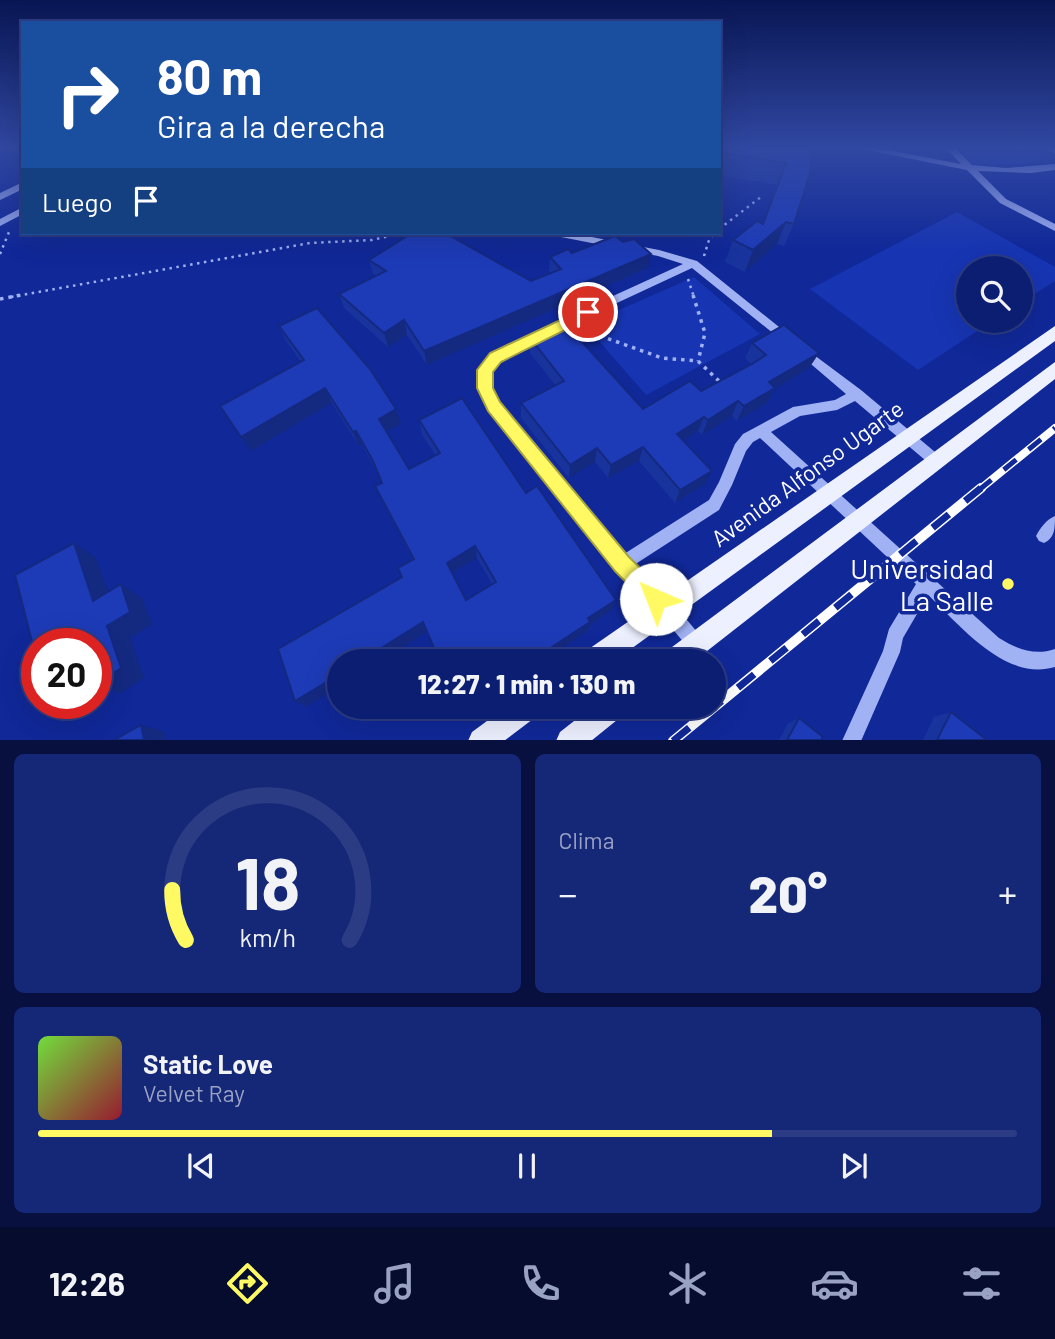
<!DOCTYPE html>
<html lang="es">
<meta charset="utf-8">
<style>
body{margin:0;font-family:Barlow,sans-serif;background:#152777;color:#f1f3f6;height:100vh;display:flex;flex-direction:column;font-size:26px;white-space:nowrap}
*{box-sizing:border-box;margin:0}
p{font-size:23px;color:#9aa2c4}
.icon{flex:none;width:38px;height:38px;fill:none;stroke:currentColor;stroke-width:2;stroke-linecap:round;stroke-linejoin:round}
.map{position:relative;height:740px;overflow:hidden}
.drawer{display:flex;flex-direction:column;gap:14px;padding:14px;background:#07103f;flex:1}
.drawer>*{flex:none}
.banner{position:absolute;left:21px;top:21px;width:700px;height:214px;border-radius:0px;box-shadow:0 7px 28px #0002,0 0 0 2px #2c3c84;background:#1a4fa0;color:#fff;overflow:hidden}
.tools{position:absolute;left:956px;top:256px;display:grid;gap:14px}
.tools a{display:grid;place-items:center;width:77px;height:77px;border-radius:50%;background:#0c1e72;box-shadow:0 7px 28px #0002,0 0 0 2px #2c3c84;font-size:35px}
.speed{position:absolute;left:21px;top:628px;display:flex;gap:14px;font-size:35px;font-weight:700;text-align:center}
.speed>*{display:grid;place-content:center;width:91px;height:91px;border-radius:50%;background:#0c1e72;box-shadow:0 7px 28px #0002,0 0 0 2px #2c3c84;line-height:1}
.speed .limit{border:10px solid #d22;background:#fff;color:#111}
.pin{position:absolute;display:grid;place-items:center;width:60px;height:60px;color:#fff;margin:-30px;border:4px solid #fff;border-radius:50%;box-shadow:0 2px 7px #0007}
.me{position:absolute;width:77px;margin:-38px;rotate:316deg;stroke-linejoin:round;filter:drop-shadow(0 0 5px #0008)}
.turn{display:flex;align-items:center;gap:24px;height:147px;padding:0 21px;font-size:32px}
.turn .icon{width:91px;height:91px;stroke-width:2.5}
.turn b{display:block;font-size:49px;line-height:60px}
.then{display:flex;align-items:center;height:66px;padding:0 21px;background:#0003;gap:14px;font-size:26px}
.big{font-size:52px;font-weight:800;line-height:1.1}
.drawer .widget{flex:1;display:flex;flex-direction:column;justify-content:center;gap:10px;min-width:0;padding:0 24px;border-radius:10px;background:#152777}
.drawer .dial{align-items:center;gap:0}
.dial svg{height:182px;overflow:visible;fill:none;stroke:#2c3c84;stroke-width:7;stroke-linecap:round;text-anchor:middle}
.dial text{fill:#f1f3f6;stroke:none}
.song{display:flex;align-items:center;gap:21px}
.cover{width:84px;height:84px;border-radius:10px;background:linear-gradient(135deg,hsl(100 70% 55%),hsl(350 70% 35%))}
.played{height:7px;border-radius:4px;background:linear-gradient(90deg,#fffa63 75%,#2c3c84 75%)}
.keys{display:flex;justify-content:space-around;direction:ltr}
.heat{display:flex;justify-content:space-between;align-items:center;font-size:38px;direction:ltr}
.drawer .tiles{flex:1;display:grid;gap:14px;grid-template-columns:1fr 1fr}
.widget:last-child{grid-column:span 2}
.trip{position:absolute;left:327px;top:649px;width:399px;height:70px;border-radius:35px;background:#0c1e72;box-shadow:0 7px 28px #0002,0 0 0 2px #2c3c84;font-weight:800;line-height:70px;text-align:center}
.menu{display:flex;height:112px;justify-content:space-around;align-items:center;background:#050c2e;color:#9aa2c4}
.menu .icon{width:49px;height:49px}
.menu .active{color:#fffa63}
.menu b{font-size:32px;color:#f1f3f6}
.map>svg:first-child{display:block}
.green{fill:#1735b2}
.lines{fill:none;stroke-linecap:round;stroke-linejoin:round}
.path-far1{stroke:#a0b1f4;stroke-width:2.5;stroke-dasharray:2.5 4.5;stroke-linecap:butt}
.path{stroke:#a0b1f4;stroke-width:3.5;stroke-dasharray:3.5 5;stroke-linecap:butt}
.minor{fill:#a0b1f4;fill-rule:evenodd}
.major{fill:#edf0ff;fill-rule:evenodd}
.rail-far1-casing{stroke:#fff;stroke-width:8}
.rail-casing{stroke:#fff;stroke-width:10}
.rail-far1{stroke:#102898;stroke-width:5;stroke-dasharray:16;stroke-linecap:butt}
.rail{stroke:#102898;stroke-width:7;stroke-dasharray:21;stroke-linecap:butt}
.wall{fill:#19339d;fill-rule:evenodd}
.shaded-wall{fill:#142980}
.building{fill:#1d3bb7;stroke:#142980;stroke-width:2;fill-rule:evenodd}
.route{fill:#fffa63;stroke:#a6a240;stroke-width:2}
.poi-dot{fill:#fffa63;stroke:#102898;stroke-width:2.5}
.labels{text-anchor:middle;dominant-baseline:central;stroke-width:7;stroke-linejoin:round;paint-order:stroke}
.street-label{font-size:23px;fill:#fff;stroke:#102898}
.near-poi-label{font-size:28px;fill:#fff;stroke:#102898;text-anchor:end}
</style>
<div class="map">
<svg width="1055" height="741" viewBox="0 0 1055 741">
<rect width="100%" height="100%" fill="#102898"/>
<!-- green -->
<path class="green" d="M958,147H1036L1053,157L1024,164H973Z
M957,212L1055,267V281L1020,303V268H968V320H994L918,370L810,289Z
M694,277L760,334L646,395L585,325Z"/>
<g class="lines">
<!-- path-far1 -->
<path class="path-far1" d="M719,229L761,197
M0,254L9,232
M704,256L709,240L715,233
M688,279L694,297
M11,297L310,243L372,240L402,233"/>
<!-- path -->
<path class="path" d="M693,295L705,333L698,361
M0,299L21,295
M584,330L662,358L698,361L721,383"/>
<!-- minor -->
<path class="minor" d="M852,147H871L961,164L945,147H954L972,165L1006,168L1055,164V170L1031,173L978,171L1006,199L1055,224V231L1000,203L967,170Z
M1045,147H1055V154Z
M23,182V189L0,200V193Z
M23,207V214L0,226V219Z
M551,233H571L659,250L697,261L794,339L792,342H784L692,268L516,350L500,360L491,371V388L499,402L624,554L709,500L719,482L735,444L743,434L793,407L835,400L846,394L798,353L796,350L802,346L861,390L941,457L943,461L941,465L936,467L931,465L855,401L837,410L800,416L771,432L999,638C1017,649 1034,656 1055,649V667C1005,682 960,625 928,595L903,638L900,652L861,741H842L883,651L889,629L916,584L760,438L753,442L746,451L732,485L719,510L634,565L673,603L702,638L704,644L702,650L696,652L690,650L661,615L617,569L489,410C472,375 474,365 508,344L683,264L658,256L556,236Z
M1055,516C1055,528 1055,538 1044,543L1039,541L1036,536C1040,528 1047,519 1055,516Z"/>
<!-- major -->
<path class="major" d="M1055,326V341L613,662H580L583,653Z
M1055,362V379L693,662H661L664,653Z
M506,707H541L537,716L504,741H468L472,732Z
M592,707H626L622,716L591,741H556L560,732Z"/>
<defs>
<path id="rail-far1" d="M979,490L1055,428"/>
<path id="rail" d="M673,741L981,488"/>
</defs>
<!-- rail-far1 casing -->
<use href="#rail-far1" class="rail-far1-casing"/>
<!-- rail casing -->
<use href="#rail" class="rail-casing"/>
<!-- rail-far1 -->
<use href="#rail-far1" class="rail-far1"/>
<!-- rail -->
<use href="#rail" class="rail"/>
</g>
<!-- wall -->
<path class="wall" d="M719,147H812L794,224L784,246L777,244L745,272L725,262L733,240L763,224L778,185L719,175Z
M342,233H375L372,238Z
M572,253L648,268L427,365L407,335L388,347L344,308L339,294L376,276L373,274L369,260L531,281L551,273L549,271L550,257Z
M279,326L396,409L401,424L387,431L409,469L436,456L422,435L419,420L526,493L616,600L612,610L590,625L588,631L541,662H440L427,631L306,707L402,577L413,560L381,499L375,486L382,483L378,474L362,445L359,446L332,403L251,451L301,362L286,341ZM477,558L492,584L466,600L452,573Z
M530,338L643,409L701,391L751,364L745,358L752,343L819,353L809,368L775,389L767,403L737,421L732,416L702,435L698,431L684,440L705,484L675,503L639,461L608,478L595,462L569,478L521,418V403L555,385L530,353Z
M951,712L987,740H923L934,717Z
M799,718L821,740H779L788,723Z"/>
<!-- shaded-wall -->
<path class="shaded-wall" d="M786,222L777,244L745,272L753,250Z
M651,254L648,268L427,365L424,351Z
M404,320L407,335L388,347L384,333Z
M819,353L809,368L775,389L767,403L737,421L744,406L769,382Z
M325,388L332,403L251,451L241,437Z
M738,401L732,416L702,435L708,420Z
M396,409L401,424L384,433L379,419Z
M704,417L698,431L672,448L677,434Z
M356,431L362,445L359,446L353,432Z
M643,447L639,461L608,478L611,465Z
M597,448L595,462L569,478L570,465Z
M712,471L705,484L675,503L680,490Z
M74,543L96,558L116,614L93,601Z
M475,546L477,558L450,574L447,563Z
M121,584L142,598L152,624L130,638L144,678L121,693L105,688L104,689L96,686V672L107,626Z
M616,600L612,610L590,625L588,631L541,662H529L588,618Z
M423,622L428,631L379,662H359Z
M475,654L478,662H463Z
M340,674V686L306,707L295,701Z
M141,725L164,731L166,740H144Z"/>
<!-- building -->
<path class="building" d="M719,147H812L810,173L794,224L786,222L753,250L733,240L757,221L763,224L786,163L719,152Z
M412,233H445L531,281L561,269L550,257L568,249L572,253L615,236L623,242L634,239L651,254L424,351L404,320L384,333L339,294L386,271L369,260Z
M317,308L370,369L396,409L379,419L409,469L440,453L419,420L462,398L526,493L537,486L616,600L588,618L590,622L529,662H479L475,654L463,662H440L423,622L359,662H340V674L295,701L278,649L402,577L398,568L414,559L375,486L382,483L373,461L356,431L353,432L325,388L241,437L220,406L304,360L279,326ZM475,546L496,582L466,600L447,563Z
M565,323L643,409L690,381L701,391L752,364L766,355L752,343L784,325L819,353L769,382L775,388L744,406L738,401L708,420L704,417L677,434L712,471L680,490L643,447L611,465L597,448L570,465L521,403L564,381L530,338Z
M74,543L93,601L121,584L130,612L107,626L121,668L97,684L96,644H37V661L15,575Z
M951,712L987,740H937Z
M799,718L823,737L821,740H787Z
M141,725L144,740H114Z"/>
<!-- sky -->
<linearGradient id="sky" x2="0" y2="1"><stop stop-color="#091654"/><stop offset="0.59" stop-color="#3148a2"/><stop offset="1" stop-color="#3148a2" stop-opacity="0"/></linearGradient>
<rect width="1055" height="251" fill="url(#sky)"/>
<!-- route -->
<path class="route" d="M588,307L593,308L595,312L593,316L501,362L493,372V388L500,402L629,557L664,591L667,599L664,606L656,609L649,606L615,571L488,411L477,388V370L490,353Z"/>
<!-- markers -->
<circle class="poi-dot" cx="1008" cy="584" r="7"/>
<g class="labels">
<!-- street labels -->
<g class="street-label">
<text transform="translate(807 473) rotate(-36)">Avenida Alfonso Ugarte</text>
</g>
<!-- near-poi labels -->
<g class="near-poi-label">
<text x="994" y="568">Universidad<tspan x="994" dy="32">La Salle</tspan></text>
</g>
</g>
</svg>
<div class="tools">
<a><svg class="icon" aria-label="search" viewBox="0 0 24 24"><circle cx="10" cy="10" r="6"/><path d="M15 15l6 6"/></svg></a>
</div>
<div class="speed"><div class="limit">20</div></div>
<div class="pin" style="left:588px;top:312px;background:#d93025"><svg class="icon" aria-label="arrive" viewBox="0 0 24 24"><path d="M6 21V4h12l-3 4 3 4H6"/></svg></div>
<svg class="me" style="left:656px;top:599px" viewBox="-20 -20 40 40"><circle r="19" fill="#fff"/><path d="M0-13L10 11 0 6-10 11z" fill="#fffa63"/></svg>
<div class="trip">12:27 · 1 min · 130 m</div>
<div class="banner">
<div class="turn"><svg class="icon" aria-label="right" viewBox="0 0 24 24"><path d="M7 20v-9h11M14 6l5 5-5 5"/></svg><div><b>80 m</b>Gira a la derecha</div></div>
<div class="then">Luego<svg class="icon" aria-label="arrive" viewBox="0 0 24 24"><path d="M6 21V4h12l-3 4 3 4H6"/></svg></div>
</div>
</div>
<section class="drawer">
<div class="tiles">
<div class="widget dial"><svg viewBox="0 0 100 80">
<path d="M14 69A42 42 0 1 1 86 69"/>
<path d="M14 69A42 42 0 0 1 8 47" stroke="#fffa63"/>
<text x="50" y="56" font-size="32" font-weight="700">18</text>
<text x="50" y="72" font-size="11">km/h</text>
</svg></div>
<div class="widget"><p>Clima</p>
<div class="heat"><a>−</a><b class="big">20°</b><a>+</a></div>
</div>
<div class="widget">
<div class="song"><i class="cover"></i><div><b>Static Love</b><p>Velvet Ray</p></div></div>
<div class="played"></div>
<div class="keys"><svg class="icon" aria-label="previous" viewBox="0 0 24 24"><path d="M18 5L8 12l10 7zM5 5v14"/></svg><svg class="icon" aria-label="pause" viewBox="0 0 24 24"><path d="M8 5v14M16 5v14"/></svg><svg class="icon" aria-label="next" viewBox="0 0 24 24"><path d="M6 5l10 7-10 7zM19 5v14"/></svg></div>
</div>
</div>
</section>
<nav class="menu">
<b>12:26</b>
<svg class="icon active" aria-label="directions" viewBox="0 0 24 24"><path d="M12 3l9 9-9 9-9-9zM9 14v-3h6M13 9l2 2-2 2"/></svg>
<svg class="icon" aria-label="music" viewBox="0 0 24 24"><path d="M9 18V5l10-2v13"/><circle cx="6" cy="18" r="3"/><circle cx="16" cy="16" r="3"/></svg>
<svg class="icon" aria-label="phone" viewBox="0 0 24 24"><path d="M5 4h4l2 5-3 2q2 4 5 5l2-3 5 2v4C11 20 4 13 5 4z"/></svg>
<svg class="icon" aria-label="climate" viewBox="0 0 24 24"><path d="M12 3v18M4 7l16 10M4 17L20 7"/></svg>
<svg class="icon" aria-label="car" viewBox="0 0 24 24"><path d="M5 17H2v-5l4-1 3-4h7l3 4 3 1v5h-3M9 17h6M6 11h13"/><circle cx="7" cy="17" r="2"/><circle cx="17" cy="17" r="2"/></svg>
<svg class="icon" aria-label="filters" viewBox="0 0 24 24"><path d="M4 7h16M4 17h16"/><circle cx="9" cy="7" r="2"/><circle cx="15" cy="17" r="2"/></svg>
</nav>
